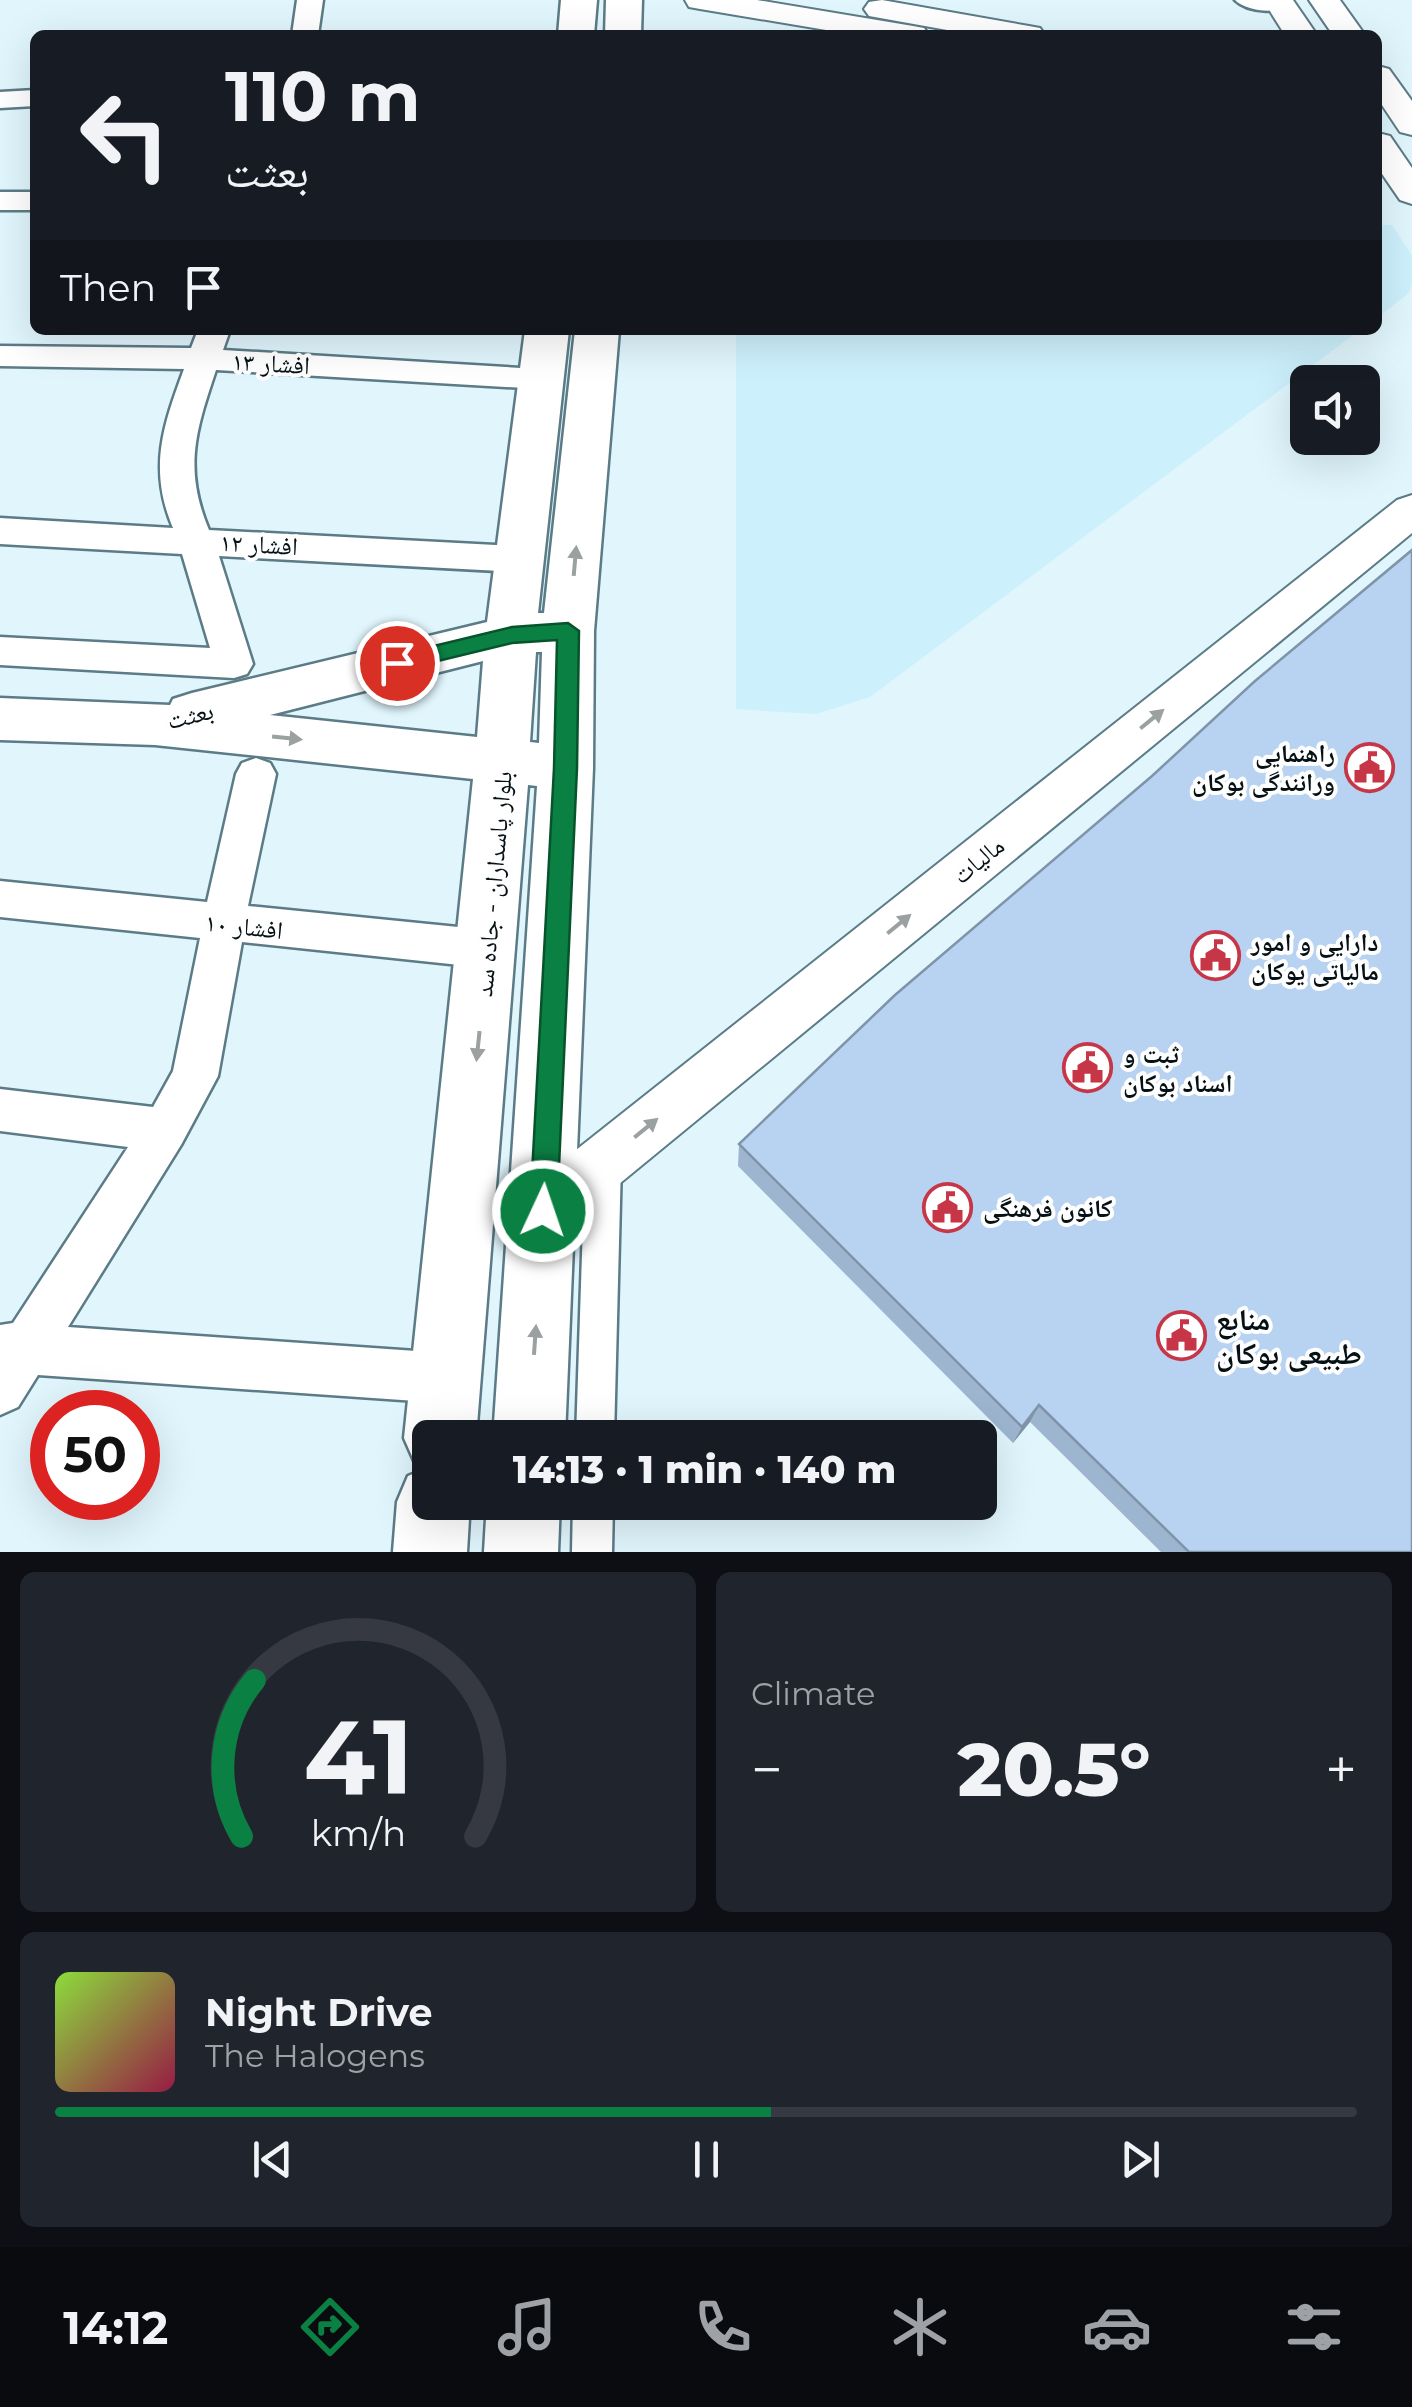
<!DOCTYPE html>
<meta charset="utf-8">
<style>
body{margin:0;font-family:Montserrat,"Noto Naskh Arabic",sans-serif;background:#20242c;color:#f1f3f6;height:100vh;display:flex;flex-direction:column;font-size:38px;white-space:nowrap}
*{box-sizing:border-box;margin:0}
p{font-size:32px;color:#9ea1a6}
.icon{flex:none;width:55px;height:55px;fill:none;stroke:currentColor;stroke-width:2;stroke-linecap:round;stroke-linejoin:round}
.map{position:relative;height:1552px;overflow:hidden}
.panel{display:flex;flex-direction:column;gap:20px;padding:20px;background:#0d0f14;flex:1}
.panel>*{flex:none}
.guide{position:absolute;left:30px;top:30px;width:1352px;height:305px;border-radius:15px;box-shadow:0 10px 40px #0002;background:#171b24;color:#f1f3f6;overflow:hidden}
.tools{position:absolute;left:1290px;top:365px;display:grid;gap:20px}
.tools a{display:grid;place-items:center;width:90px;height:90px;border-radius:15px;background:#171b24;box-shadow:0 10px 40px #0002;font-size:50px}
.speed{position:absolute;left:30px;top:1390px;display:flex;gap:20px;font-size:50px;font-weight:700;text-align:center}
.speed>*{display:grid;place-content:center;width:130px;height:130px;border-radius:50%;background:#171b24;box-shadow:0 10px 40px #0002;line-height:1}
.speed .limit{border:15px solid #d22;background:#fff;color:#111}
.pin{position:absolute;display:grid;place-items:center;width:85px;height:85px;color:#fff;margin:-42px;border:5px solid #fff;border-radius:50%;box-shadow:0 2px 10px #0007}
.me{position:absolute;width:110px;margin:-55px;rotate:3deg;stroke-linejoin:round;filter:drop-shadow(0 0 8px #0008)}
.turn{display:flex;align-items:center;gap:35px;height:210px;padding:0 30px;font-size:45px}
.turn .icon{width:130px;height:130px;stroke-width:2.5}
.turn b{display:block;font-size:70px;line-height:85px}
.then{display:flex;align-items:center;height:95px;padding:0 30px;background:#0003;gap:20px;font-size:38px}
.big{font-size:75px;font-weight:800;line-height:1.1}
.panel .tile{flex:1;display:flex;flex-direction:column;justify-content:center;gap:15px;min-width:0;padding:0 35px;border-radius:15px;background:#20242c}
.panel .dial{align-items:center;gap:0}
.dial svg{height:260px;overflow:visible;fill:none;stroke:#363941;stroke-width:7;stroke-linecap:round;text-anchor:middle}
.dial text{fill:#f1f3f6;stroke:none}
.song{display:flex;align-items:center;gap:30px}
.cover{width:120px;height:120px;border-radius:15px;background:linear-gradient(135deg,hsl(90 70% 55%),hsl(340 70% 35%))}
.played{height:10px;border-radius:5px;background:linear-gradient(90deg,#0b8043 55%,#363941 55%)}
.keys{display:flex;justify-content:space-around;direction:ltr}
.heat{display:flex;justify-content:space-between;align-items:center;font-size:55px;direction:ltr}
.panel .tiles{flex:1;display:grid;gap:20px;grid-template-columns:1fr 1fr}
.tile:last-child{grid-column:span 2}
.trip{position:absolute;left:412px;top:1420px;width:585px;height:100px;border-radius:15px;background:#171b24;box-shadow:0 10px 40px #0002;font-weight:800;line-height:100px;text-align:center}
.dock{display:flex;height:160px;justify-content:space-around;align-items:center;background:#090b0e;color:#9ea1a6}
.dock .icon{width:70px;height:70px}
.dock .on{color:#0b8043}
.dock b{font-size:45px;color:#f1f3f6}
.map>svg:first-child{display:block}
.built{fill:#ccf0fc}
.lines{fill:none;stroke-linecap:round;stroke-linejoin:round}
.pedestrian-casing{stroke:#5b7b86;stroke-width:5}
.minor-casing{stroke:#5b7b86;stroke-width:5}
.tertiary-casing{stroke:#5b7b86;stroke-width:4}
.secondary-casing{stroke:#5b7b86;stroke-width:5}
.pedestrian{fill:#fff;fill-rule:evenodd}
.minor{fill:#fff;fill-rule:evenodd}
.tertiary{fill:#fff;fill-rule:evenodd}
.secondary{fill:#fff;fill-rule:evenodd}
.wall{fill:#9db5cf}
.shaded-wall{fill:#8094a9}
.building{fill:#b7d3f1;stroke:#8094a9;stroke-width:2.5}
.oneway{fill:#9ba0a1}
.route{fill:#0b8043;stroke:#07532c;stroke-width:2.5}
.labels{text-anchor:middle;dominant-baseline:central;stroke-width:8;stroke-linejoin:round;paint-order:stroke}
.street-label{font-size:25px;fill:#051115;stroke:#fefefe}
.poi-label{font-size:25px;font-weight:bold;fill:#051115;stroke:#fefefe;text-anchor:start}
.near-poi-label{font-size:30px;font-weight:bold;fill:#051115;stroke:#fefefe;text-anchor:start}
</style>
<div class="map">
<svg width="1412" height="1552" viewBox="0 0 1412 1552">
<rect width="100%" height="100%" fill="#e0f5fc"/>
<!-- built -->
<path class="built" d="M1378,225H1392L1412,256V283L1409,293L1378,317Z
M736,330H1360L870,697L816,714L736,709Z"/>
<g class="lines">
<defs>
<path id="pedestrian" d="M603,1146L615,1151L621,1163L614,1438H576L585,1163L591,1151Z
M573,1502H613L612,1552H572Z"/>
<path id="minor" d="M297,0H323L318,35H292Z
M1235,0H1291L1293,3C1280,15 1247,12 1235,0Z
M35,90V106L0,108V92Z
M0,192H35V210H0Z
M198,330H230L223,350L554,370L558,378L554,386L542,389L216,370C196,430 183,468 209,530L517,546L530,550L535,559L530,568L517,572L219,556L253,664L247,674L234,678L0,665V637L210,648L182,554L0,544V518L173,528C148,469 163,426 184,369L0,366V346L191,348Z
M256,758L270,763L276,774L248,906L488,930L503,936L510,949L503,962L488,968L242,942L218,1076L181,1145L68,1327L445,1353L463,1360L470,1378L463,1396L445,1403L38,1375L18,1407L0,1415V1325L13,1323L128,1147L0,1131V1089L153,1107L173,1071L200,938L0,917V881L207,902L236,774L242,763Z"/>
<path id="tertiary" d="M685,0H757L913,26L924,28L929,35H856L700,9L689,7Z
M882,0L1029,26L1040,28L1045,35H975L869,16L864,9L869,2Z
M1263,0H1293L1317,35H1285Z
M1309,0H1340L1365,35H1333Z
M1378,66L1389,69L1412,101V135L1400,132L1378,99Z
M1378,133L1390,136L1412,168V204L1400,200L1378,168Z
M1412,495V533L563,1230L543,1238L523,1230L515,1211L523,1192L1397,500Z"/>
<path id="secondary" d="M561,0H597L594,35H558Z
M606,0H642L641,35H605Z
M525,330H569L538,613H544L575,330H619L594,631L593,768L565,1438H493L537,786L528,785L476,1438H430V1502H470L467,1552H393L397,1502L408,1476L427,1468L415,1463L404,1438L473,779L155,745L0,740V698L170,705L173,699L192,693L487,622ZM536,652H542L539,743L530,742ZM483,661L477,737L270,715Z
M487,1502H560L558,1552H484Z"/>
</defs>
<!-- pedestrian casing -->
<use href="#pedestrian" class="pedestrian-casing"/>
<!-- minor casing -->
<use href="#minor" class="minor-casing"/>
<!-- tertiary casing -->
<use href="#tertiary" class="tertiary-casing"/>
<!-- secondary casing -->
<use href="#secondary" class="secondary-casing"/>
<!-- pedestrian -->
<use href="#pedestrian" class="pedestrian"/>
<!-- minor -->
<use href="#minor" class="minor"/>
<!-- tertiary -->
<use href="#tertiary" class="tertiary"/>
<!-- secondary -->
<use href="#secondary" class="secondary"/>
</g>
<!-- wall -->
<path class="wall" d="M739,1144L1412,1552H1161L1030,1422L1013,1443L738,1166Z"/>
<!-- shaded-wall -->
<path class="shaded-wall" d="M1039,1405L1030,1422L1013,1443L1022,1427Z"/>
<!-- building -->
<path class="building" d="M1412,550V1552H1189L1039,1405L1022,1427L739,1144L895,995L1152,776L1255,681Z"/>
<!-- one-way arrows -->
<defs><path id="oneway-solid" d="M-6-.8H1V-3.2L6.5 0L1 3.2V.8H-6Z" transform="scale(2.5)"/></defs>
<g class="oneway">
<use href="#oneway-solid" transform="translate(575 561) rotate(-85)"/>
<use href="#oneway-solid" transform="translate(1152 719) rotate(-39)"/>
<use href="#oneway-solid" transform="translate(287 738) rotate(6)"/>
<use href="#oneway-solid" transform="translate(899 924) rotate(-39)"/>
<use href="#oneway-solid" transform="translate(478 1046) rotate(96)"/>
<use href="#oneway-solid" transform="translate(646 1128) rotate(-39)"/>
<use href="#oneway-solid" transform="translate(535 1340) rotate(-86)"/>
</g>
<!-- route -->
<path class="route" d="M568,623L579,631L577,768L557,1211L553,1220L543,1224L534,1220L530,1211L554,768L557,640L512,643L397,671L386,663L397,655L512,627Z"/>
<!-- icons -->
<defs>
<symbol id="civic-ring" viewBox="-11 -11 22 22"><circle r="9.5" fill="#fefefe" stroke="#c63647" stroke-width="1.5"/><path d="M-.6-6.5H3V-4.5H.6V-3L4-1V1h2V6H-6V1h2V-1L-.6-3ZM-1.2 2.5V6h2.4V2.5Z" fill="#c63647"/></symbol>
</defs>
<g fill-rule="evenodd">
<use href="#civic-ring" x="1342" y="740" width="55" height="55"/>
<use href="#civic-ring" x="1188" y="928" width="55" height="55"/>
<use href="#civic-ring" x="1060" y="1040" width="55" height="55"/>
<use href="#civic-ring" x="920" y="1180" width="55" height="55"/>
<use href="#civic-ring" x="1154" y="1308" width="55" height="55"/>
</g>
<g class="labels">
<!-- street labels -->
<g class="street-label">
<text transform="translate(271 363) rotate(3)">افشار ۱۳</text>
<text transform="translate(259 544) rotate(3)">افشار ۱۲</text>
<text transform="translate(190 715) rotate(-14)">بعثت</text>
<text transform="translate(978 860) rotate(-39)">مالیات</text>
<text transform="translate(493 884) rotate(-85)">بلوار پاسداران - جاده سد</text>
<text transform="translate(244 926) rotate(6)">افشار ۱۰</text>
</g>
<!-- poi labels -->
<g class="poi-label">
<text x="1335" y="753" text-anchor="end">راهنمایی<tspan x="1335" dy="29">ورانندگی بوکان</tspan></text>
<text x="1251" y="942">دارایی و امور<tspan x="1251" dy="29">مالیاتی یوکان</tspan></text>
<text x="1123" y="1054">ثبت و<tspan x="1123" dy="29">اسناد بوکان</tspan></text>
<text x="983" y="1208">کانون فرهنگی</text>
</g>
<!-- near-poi labels -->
<g class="near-poi-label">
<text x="1216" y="1319">منابع<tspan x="1216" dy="34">طبیعی بوکان</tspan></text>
</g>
</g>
</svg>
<div class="tools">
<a><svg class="icon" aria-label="sound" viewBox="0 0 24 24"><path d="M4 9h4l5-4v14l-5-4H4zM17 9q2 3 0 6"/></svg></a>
</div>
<div class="speed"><div class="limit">50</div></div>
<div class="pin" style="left:397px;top:663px;background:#d93025"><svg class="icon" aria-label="arrive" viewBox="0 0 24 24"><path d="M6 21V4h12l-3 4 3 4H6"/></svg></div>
<svg class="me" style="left:543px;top:1211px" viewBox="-20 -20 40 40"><circle r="17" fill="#0b8043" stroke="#fff" stroke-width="3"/><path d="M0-11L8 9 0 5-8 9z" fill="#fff"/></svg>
<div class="trip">14:13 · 1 min · 140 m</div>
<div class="guide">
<div class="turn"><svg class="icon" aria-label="left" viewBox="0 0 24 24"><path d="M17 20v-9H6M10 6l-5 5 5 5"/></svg><div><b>110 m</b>بعثت</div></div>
<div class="then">Then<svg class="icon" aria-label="arrive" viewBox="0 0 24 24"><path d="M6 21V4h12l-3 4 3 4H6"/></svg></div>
</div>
</div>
<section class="panel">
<div class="tiles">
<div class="tile dial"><svg viewBox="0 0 100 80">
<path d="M14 69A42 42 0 1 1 86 69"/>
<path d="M14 69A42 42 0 0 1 18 21" stroke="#0b8043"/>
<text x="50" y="56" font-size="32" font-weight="700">41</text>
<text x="50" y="72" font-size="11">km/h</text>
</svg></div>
<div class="tile"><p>Climate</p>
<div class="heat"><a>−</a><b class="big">20.5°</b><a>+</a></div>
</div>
<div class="tile">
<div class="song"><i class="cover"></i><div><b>Night Drive</b><p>The Halogens</p></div></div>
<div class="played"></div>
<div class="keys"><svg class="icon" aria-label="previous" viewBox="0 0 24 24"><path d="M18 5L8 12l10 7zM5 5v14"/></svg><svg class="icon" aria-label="pause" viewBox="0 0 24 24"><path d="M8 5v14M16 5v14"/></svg><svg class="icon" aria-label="next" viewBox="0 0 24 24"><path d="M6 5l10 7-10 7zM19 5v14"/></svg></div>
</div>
</div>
</section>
<nav class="dock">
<b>14:12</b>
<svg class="icon on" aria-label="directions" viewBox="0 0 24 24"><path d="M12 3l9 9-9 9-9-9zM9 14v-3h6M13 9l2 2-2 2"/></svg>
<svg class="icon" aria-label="music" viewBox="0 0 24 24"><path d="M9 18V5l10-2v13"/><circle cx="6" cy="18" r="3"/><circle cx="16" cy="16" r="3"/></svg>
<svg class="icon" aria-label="phone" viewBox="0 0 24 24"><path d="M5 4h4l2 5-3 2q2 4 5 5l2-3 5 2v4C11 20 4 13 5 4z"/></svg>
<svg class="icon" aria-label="climate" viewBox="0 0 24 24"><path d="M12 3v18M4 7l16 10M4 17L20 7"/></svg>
<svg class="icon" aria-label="car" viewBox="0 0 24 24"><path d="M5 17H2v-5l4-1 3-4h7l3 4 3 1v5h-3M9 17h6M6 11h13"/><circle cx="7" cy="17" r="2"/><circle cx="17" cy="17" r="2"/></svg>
<svg class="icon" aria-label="filters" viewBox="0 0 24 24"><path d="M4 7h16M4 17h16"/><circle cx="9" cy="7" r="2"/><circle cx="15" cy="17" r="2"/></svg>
</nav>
